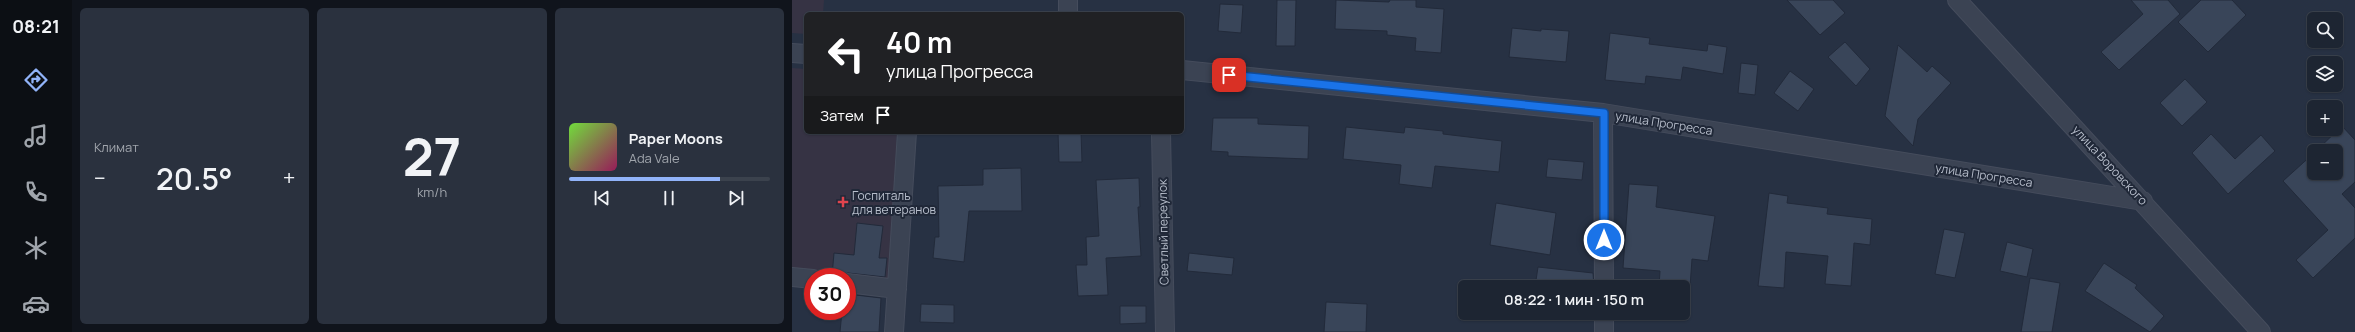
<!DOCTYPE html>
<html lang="ru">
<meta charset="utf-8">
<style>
body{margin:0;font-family:Manrope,sans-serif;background:#2a313e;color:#f1f3f6;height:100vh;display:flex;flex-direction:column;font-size:15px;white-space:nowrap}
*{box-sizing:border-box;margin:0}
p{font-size:13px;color:#a0a5ac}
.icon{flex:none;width:22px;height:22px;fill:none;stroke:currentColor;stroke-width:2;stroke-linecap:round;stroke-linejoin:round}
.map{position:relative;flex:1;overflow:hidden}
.sheet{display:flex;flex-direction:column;gap:8px;padding:8px;background:#10141c;width:720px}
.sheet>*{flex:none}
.hud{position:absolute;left:12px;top:12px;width:380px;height:122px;border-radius:6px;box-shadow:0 1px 3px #0004,0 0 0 1px #3b424d;background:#202124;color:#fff;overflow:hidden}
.buttons{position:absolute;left:1515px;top:12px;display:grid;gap:8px}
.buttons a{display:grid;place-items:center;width:36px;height:36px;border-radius:6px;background:#1d2532;box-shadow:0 1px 3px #0004,0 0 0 1px #3b424d;font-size:20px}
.speed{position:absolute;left:12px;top:268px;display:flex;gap:8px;font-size:20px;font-weight:700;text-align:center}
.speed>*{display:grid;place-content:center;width:52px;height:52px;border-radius:50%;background:#1d2532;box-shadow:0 1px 3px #0004,0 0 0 1px #3b424d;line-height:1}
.speed .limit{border:6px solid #d22;background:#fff;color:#111}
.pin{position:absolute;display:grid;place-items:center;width:34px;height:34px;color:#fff;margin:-17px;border-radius:8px;box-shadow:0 2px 6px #0006}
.me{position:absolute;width:44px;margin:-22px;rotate:0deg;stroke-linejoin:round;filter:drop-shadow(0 0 3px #0008)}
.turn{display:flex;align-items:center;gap:14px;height:84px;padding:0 16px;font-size:18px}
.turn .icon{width:52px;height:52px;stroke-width:2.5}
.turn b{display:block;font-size:28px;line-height:34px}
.then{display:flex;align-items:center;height:38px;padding:0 16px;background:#0003;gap:8px;font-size:15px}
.big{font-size:30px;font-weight:600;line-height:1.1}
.sheet .tile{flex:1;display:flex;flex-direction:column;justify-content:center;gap:6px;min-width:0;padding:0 14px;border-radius:6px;background:#2a313e}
.sheet .dial{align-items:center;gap:0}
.dial b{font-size:52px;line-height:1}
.song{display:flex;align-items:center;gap:12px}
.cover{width:48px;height:48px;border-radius:6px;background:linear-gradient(135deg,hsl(100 70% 55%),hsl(330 70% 35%))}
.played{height:4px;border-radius:2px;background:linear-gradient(90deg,#91b3f9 75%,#3b424d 75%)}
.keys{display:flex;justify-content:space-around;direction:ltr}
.heat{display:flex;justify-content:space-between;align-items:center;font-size:22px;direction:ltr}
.sheet .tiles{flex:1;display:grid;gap:8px;grid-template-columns:repeat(3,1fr)}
.trip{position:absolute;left:666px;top:280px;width:232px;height:40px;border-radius:6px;background:#1d2532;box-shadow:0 1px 3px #0004,0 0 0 1px #3b424d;font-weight:600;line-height:40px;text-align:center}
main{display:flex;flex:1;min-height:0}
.dock{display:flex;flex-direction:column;width:72px;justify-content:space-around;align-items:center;background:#0c0f14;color:#a0a5ac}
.dock .icon{width:28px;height:28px}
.dock .current{color:#91b3f9}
.dock b{font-size:18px;color:#f1f3f6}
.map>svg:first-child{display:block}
.medical{fill:#363344}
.building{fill:#394559;stroke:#222a3a}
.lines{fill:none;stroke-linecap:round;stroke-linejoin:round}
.minor-casing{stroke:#454c5c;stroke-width:20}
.minor{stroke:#3b4353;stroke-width:18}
.route-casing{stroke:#114b97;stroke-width:10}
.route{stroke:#1a73e8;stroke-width:7}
.health-dot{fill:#e0444e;stroke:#202838;stroke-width:1.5}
.labels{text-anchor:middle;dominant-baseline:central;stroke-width:4;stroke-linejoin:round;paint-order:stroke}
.street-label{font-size:12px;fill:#b8bfcc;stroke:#202838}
.poi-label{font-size:12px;fill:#b8bfcc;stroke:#202838;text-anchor:start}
</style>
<main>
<nav class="dock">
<b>08:21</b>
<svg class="icon current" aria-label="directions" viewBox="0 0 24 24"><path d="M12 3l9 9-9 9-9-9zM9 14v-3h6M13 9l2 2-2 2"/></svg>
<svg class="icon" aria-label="music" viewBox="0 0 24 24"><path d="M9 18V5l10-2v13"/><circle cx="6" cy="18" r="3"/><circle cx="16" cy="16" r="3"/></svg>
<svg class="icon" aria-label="phone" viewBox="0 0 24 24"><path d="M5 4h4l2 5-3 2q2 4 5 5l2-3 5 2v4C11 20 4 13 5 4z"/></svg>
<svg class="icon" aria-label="climate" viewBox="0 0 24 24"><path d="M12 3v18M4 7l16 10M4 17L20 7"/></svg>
<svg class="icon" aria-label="car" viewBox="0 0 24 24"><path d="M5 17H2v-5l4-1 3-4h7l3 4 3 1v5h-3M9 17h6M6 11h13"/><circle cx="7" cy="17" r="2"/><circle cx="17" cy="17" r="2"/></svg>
</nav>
<section class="sheet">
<div class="tiles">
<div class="tile"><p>Климат</p>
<div class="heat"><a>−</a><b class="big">20.5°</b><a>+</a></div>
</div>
<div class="tile dial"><b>27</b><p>km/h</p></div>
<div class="tile">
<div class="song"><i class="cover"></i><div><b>Paper Moons</b><p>Ada Vale</p></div></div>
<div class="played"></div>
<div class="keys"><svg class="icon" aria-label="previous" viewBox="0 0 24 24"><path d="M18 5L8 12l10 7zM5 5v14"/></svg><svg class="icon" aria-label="pause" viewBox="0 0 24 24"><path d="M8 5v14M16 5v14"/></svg><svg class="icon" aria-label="next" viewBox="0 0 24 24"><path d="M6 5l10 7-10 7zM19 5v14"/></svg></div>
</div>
</div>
</section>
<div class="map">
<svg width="1563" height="332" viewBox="0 0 1563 332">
<rect width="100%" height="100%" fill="#273143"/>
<!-- medical -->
<path class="medical" d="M0,0H32L31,14H14V34L0,33Z
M0,68L14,69V132H105L97,284L55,277L0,272Z"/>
<!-- building -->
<path class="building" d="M485,0H504L503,46H484Z
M544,0L597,2L598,0H624V7L652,9L649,53L623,51L624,38L595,35V31L543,29Z
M995,0H1041L1053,13L1028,35Z
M1339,0H1376L1388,14L1327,70L1309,52L1351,14Z
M1409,0H1440L1454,15L1416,52L1386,22Z
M428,4L451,5L449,33L426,31Z
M720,28L749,31V29L777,31L774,62L717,57Z
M818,33L858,38L857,44L915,51L916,44L935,47L931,74L891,67L889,80L854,76L853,84L813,80Z
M1053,42L1078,69L1064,86L1036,57Z
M1106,45L1135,72L1140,66L1159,83L1126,119L1121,146L1093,116Z
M949,63L966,65L963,95L946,93Z
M998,71L1022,89L1006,111L982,93Z
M1393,79L1415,102L1390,126L1368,103Z
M421,118H466V124L517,126L516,159L436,156V152L419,151Z
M1550,126L1563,140V182L1550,194L1563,208V238L1521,278L1504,260L1536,230L1491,181L1522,153V173H1544V151H1524Z
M554,127L612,133L613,127L651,131V134L710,141L707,172L643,166L640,188L607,184L609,165L551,159Z
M266,132H289L290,162H267Z
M1419,134L1443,159L1469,135L1483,151L1436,194L1400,153Z
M756,159L792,162L790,180L754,177Z
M229,168L230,211H177L172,262L141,258L143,237H147L146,186L191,185V169Z
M347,178L348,207H346L349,256L314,258L316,295L286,296L284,265H295L294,237L307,236L304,180Z
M837,184L866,186L864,207L923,216L916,261L900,259L898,287H867L868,271L831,268Z
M977,193L996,196L995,203L1036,208L1035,214L1080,219L1078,245L1062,243L1059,286L1033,284L1036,256L994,252L992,288L966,286Z
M704,203L764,213L758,255L698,245Z
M65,223L91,226L87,258H95L93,277L56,273L47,276H40L42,253L62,255Z
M1152,229L1173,233L1163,278L1143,274Z
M1215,242L1241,249L1235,277L1208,271Z
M397,253L442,258L440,275L395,271Z
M1312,263L1345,285L1343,288L1372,316L1358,332L1293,291Z
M746,267L801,273L802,287H743Z
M1238,278L1268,283L1260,332H1229Z
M55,294L89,298L87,332H48L50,311H55Z
M534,302L575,304L574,332H532Z
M129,304L162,305V323L128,322Z
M328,306H354V323L328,324Z"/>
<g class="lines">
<defs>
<path id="minor" d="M1165,0L1469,332
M276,14V0
M0,53L14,54
M390,70L811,113L1351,201
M811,113L812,287
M369,132L373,332
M0,277L21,279
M55,283L105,289
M812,313V332
M102,332L115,132"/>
</defs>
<!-- minor casing -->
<use href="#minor" class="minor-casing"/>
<!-- minor -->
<use href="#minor" class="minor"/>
</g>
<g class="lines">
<defs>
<path id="route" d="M437,75L812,113V240"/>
</defs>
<!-- route casing -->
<use href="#route" class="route-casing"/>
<!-- route -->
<use href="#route" class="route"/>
</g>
<!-- markers -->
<path class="health-dot" d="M49 196h4v4h4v4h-4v4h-4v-4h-4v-4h4z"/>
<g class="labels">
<!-- street labels -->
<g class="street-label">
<text transform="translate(872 123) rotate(9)">улица Прогресса</text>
<text transform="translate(1318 165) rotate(47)">улица Воровского</text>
<text transform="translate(1192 175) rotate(9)">улица Прогресса</text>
<text transform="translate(371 232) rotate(-91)">Светлый переулок</text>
</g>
<!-- poi labels -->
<g class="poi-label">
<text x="60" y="195">Госпиталь<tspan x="60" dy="14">для ветеранов</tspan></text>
</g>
</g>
</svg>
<div class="buttons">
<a><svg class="icon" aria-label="search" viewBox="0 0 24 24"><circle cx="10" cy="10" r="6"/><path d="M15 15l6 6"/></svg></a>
<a><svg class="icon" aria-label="layers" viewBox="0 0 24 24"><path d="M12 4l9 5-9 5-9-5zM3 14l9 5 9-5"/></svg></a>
<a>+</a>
<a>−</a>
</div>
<div class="speed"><div class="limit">30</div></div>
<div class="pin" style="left:437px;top:75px;background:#d93025"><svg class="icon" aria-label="arrive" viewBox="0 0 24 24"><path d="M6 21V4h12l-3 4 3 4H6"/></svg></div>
<svg class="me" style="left:812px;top:240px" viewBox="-20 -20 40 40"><circle r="17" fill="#1a73e8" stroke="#fff" stroke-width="3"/><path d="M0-11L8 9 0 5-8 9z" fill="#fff"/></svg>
<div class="trip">08:22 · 1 мин · 150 m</div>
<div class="hud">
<div class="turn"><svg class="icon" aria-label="left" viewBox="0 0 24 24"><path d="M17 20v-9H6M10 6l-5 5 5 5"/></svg><div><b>40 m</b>улица Прогресса</div></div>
<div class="then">Затем<svg class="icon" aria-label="arrive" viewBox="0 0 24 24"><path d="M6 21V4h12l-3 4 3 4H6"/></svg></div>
</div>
</div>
</main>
